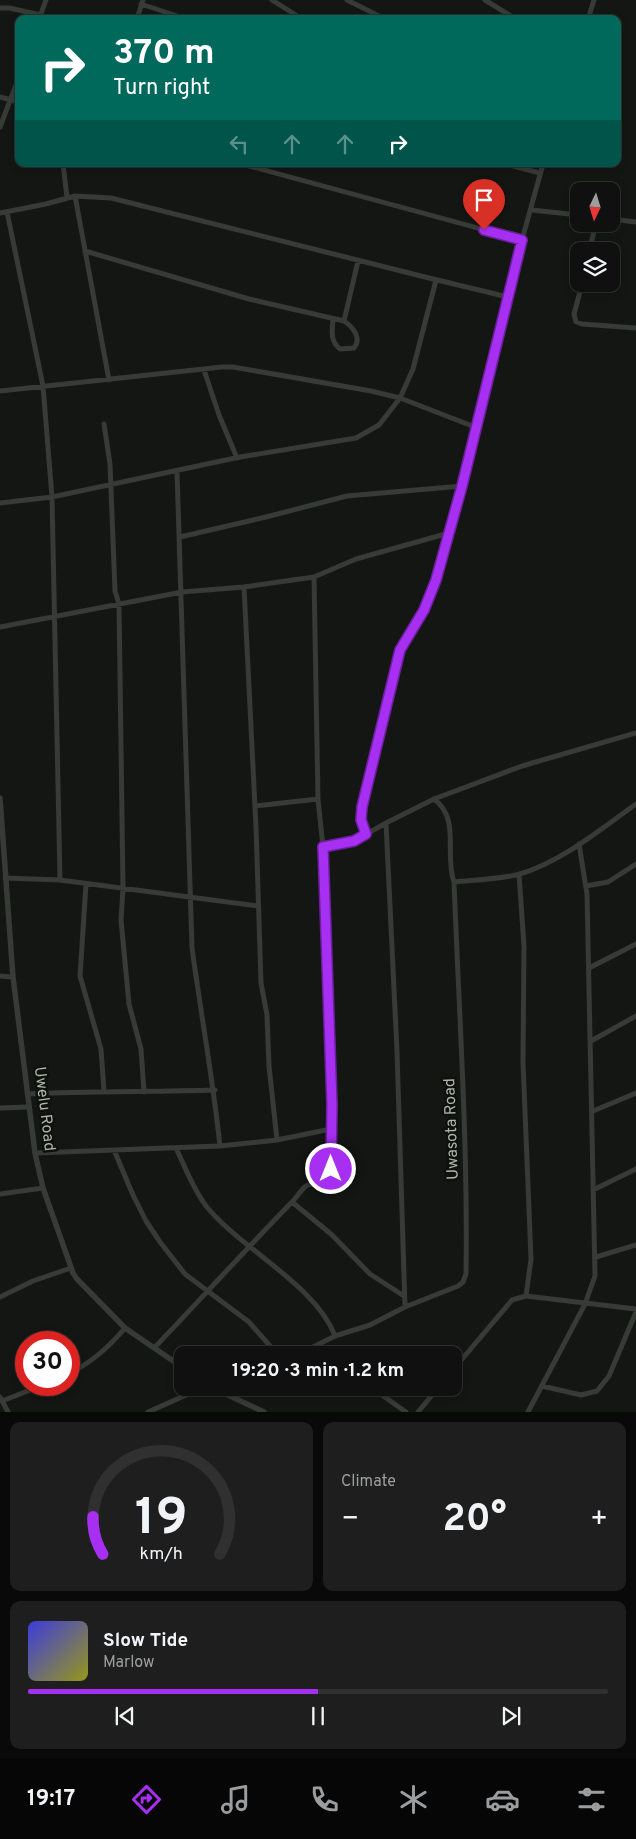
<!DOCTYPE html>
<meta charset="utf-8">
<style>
body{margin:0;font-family:Overpass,sans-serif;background:#1d1e1d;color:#f1f3f6;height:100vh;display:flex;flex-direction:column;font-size:19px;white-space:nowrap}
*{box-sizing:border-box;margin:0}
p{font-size:16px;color:#9b9d9e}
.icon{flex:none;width:28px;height:28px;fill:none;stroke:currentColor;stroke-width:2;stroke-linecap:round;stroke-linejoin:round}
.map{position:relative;height:1412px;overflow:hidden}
.drawer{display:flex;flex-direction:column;gap:10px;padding:10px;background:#080908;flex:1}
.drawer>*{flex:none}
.guide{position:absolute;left:15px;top:15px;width:606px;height:152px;border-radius:10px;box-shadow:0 2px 8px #0003,0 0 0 1px #2f302f;background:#00695c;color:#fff;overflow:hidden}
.needle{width:32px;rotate:184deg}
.tools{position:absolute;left:570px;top:182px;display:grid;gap:10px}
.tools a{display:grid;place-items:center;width:50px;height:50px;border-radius:10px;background:#0f100f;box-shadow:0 2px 8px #0003,0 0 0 1px #2f302f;font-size:25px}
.speed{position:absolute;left:15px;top:1331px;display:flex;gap:10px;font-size:25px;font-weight:700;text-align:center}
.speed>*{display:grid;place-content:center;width:65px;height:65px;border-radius:50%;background:#0f100f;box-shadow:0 2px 8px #0003,0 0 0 1px #2f302f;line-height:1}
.speed .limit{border:8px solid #d22;background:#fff;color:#111}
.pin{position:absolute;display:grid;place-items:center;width:42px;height:42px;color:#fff;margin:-51px -21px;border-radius:50% 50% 50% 0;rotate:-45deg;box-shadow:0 0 5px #0007}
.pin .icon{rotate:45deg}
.me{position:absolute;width:55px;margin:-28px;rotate:0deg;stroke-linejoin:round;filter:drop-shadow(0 0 4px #0008)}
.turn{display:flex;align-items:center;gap:18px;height:105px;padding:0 15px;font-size:22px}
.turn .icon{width:65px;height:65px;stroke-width:2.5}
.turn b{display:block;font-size:35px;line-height:42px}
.lanes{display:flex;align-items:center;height:48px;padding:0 15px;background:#0003;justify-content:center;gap:25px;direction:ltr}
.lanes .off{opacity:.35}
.big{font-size:38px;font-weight:700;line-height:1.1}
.drawer .tile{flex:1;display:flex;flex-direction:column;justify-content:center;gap:8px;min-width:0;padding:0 18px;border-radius:10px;background:#1d1e1d}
.drawer .dial{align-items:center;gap:0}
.dial svg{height:130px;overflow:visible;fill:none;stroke:#2f302f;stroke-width:7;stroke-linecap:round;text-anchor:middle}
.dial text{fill:#f1f3f6;stroke:none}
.song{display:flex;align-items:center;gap:15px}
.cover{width:60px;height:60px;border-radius:8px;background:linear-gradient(135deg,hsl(240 70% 55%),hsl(60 70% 35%))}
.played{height:5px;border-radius:2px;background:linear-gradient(90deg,#a62ff2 50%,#2f302f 50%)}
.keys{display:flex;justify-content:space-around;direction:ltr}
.heat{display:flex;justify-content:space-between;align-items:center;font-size:28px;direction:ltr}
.drawer .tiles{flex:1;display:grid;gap:10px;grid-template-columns:1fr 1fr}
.tile:last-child{grid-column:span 2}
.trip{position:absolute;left:174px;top:1346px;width:288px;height:50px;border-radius:10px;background:#0f100f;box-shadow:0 2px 8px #0003,0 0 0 1px #2f302f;font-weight:700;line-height:50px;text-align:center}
.tabs{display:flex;height:80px;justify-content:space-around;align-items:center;background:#060606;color:#9b9d9e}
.tabs .icon{width:35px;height:35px}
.tabs .active{color:#a62ff2}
.tabs b{font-size:22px;color:#f1f3f6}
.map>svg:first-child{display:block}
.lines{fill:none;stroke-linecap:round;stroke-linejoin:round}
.minor{stroke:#363b35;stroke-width:5}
.tertiary{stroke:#363b35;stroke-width:5.5}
.route-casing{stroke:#6c1f9d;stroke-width:12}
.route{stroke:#a62ff2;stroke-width:9}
.labels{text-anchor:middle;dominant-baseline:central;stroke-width:5;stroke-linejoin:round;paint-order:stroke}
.street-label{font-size:16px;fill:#abb6a5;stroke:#0f110f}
</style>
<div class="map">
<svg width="636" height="1412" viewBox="0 0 636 1412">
<rect width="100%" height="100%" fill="#141614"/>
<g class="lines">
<!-- minor -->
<path class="minor" d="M272,0L302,19
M347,0L385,19
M485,0L516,19
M141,4L186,19
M0,8H9L41,15
M39,19L46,0
M137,19L143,0
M588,19L594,0
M0,97L19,102
M0,127L19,77
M63,164L67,197
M242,164L522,240
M505,164L540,173
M75,196L109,380
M531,210L579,215
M7,212L43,386L52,497L60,880
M0,213L46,204L75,196L111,198L429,278L508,297
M611,219L636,222
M85,251L249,299L344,321L358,261
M589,251L596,224
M582,284L574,314L576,322L582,324L636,328
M333,319C332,331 330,341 340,349L354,348C362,338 353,327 344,321
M204,370L219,415L237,458
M0,391L222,367H233L371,391L400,398L475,427
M104,424L110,464L115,591L119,604L123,888L121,920L129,1004L141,1049L144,1092
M177,471L192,948C201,1014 213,1080 220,1146
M0,503L52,497L240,457L356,438L379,425L400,398L413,369L436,280
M180,537L266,517L347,496L462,486
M244,587L256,827L261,983L267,1015L269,1066L277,1140
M0,627L182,592L244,587L314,577L356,559L449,533
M255,806L318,799
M386,823L397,1051L405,1307
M366,834L361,819L362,807L400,650L425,610L436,580L462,486L522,240L543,164
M323,847L354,841L386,823L434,799L522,766L636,733
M519,874L524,946L523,1062L531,1259L526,1296
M5,878L60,880L258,906
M454,882C474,880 502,879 520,874C561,862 601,829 636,804
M86,884L80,976L101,1049L104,1091
M586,886L608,882L636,864
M589,968L636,944
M0,976L13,977
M591,1041L636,1016
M28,1094C90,1091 152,1092 215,1090
M0,1108L28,1107
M593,1111L636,1093
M176,1148C185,1167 193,1189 206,1206C241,1249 316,1285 335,1336
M114,1150L133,1195L146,1221L160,1242L185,1274L249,1322L278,1355
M35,1153L220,1146L277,1140L331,1129
M593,1190L636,1169
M0,1194L43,1188
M292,1202C296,1198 301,1190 306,1186C315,1181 329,1187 331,1169V1105L323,847L318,799L314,577
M596,1257L636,1245
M0,1297L33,1281L71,1268
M155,1347C201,1299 245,1250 292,1202L331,1234L370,1274L404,1296
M297,1355L335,1336L370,1325L405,1307L458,1286L463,1282L466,1274C468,1143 459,1013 454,882C444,855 461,819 434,799
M452,1371L512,1300L526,1296L636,1309
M69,1373C92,1363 109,1347 125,1328
M542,1386L581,1395L597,1391L609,1376L636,1312
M372,1388L406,1412
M0,1397L8,1412
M2,1401L43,1385
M148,1412L202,1388
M418,1412L438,1388
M528,1412L585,1304L595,1276L587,894L579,844"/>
<!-- tertiary -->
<path class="tertiary" d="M0,798L13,977L35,1153L43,1188L73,1273L77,1279L125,1328L182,1367
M213,1388L264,1412"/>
</g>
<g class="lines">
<defs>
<path id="route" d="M331,1169L332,1105L323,847L354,841L366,834L361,820L362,807L400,650L424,610L436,580L462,486L522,240L484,230"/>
</defs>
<!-- route casing -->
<use href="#route" class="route-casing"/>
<!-- route -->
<use href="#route" class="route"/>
</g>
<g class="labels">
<!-- street labels -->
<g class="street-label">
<text transform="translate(44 1109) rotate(83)">Uwelu Road</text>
<text transform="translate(452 1129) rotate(-92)">Uwasota Road</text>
</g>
</g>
</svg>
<div class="tools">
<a><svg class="needle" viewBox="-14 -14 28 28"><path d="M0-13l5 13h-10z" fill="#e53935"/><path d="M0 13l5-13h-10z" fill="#9b9d9e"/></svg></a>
<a><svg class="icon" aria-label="layers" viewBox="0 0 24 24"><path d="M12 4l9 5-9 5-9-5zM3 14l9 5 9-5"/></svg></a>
</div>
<div class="speed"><div class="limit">30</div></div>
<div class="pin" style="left:484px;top:230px;background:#d93025"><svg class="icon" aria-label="arrive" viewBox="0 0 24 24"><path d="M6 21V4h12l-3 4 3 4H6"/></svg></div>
<svg class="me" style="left:331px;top:1169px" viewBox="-20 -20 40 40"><circle r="17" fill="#a62ff2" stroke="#fff" stroke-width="3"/><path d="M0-11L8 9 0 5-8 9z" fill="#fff"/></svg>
<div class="trip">19:20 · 3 min · 1.2 km</div>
<div class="guide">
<div class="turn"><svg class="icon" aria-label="right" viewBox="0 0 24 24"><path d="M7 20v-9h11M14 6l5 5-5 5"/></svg><div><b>370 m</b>Turn right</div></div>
<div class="lanes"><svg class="icon off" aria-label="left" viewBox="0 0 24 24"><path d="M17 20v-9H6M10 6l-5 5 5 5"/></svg><svg class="icon off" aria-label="ahead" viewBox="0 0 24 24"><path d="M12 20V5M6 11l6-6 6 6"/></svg><svg class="icon off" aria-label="ahead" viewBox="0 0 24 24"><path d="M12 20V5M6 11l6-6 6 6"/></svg><svg class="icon" aria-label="right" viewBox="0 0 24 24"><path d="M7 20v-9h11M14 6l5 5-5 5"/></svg></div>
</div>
</div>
<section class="drawer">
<div class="tiles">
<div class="tile dial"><svg viewBox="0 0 100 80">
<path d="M14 69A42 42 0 1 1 86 69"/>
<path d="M14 69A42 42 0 0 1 8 46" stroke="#a62ff2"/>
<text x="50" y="56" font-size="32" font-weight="700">19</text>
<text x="50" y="72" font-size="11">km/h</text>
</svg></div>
<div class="tile"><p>Climate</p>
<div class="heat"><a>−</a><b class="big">20°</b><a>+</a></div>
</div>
<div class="tile">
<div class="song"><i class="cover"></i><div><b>Slow Tide</b><p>Marlow</p></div></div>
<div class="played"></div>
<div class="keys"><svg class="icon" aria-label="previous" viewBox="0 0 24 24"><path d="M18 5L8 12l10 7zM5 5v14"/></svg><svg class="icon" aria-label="pause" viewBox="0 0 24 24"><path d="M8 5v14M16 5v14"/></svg><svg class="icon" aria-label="next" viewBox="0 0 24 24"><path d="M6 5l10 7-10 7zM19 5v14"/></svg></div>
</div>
</div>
</section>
<nav class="tabs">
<b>19:17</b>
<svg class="icon active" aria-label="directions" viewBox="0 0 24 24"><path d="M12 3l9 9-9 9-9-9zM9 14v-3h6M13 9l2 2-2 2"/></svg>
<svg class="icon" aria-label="music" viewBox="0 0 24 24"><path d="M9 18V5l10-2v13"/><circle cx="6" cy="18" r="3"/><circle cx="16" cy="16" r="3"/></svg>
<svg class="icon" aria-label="phone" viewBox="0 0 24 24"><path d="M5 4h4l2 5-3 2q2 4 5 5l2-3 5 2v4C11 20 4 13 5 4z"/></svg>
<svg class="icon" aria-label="climate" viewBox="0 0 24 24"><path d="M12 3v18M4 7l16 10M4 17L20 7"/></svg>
<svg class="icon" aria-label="car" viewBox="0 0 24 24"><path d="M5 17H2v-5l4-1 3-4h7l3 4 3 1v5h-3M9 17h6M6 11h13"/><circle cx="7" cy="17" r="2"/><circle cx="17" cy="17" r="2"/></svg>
<svg class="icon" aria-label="filters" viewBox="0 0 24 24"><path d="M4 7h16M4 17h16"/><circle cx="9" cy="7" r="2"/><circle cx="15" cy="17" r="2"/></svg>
</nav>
